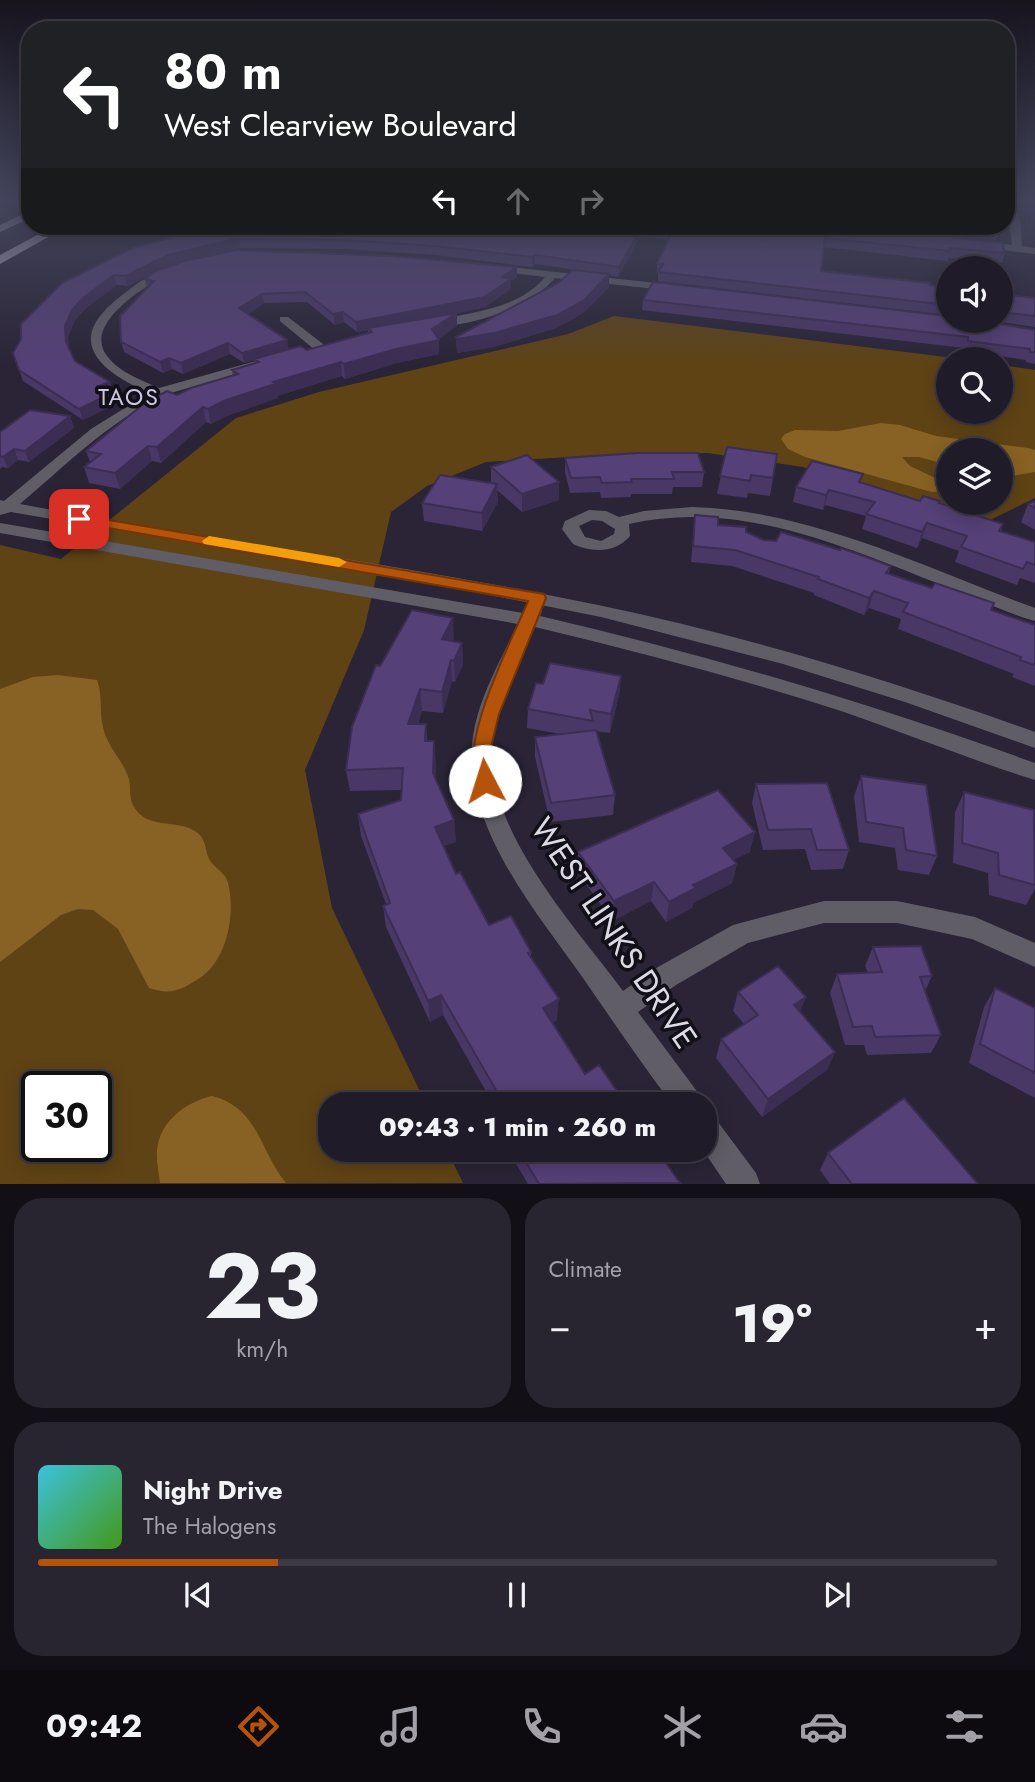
<!DOCTYPE html>
<meta charset="utf-8">
<style>
body{margin:0;font-family:Jost,sans-serif;background:#282430;color:#f1f3f6;height:100vh;display:flex;flex-direction:column;font-size:26px;white-space:nowrap}
*{box-sizing:border-box;margin:0}
p{font-size:23px;color:#a2a1a8}
.icon{flex:none;width:38px;height:38px;fill:none;stroke:currentColor;stroke-width:2;stroke-linecap:round;stroke-linejoin:round}
.map{position:relative;height:1184px;overflow:hidden}
.side{display:flex;flex-direction:column;gap:14px;padding:14px;background:#120f16;flex:1}
.side>*{flex:none}
.guide{position:absolute;left:21px;top:21px;width:994px;height:214px;border-radius:28px;box-shadow:0 4px 18px #0003,0 0 0 2px #3d3945;background:#202124;color:#fff;overflow:hidden}
.fabs{position:absolute;left:936px;top:256px;display:grid;gap:14px}
.fabs a{display:grid;place-items:center;width:77px;height:77px;border-radius:50%;background:#201b28;box-shadow:0 4px 18px #0003,0 0 0 2px #3d3945;font-size:35px}
.speed{position:absolute;left:21px;top:1071px;display:flex;gap:14px;font-size:35px;font-weight:700;text-align:center}
.speed>*{display:grid;place-content:center;width:91px;height:91px;border-radius:50%;background:#201b28;box-shadow:0 4px 18px #0003,0 0 0 2px #3d3945;line-height:1}
.speed .limit{border:4px solid #111;border-radius:10px;background:#fff;color:#111}
.pin{position:absolute;display:grid;place-items:center;width:60px;height:60px;color:#fff;margin:-30px;border-radius:14px;box-shadow:0 4px 10px #0006}
.me{position:absolute;width:77px;margin:-38px;rotate:355deg;stroke-linejoin:round;filter:drop-shadow(0 0 5px #0008)}
.turn{display:flex;align-items:center;gap:24px;height:147px;padding:0 28px;font-size:32px}
.turn .icon{width:91px;height:91px;stroke-width:2.5}
.turn b{display:block;font-size:49px;line-height:60px}
.lanes{display:flex;align-items:center;height:66px;padding:0 28px;background:#0003;justify-content:center;gap:35px;direction:ltr}
.lanes .off{opacity:.35}
.big{font-size:52px;font-weight:800;line-height:1.1}
.side .card{flex:1;display:flex;flex-direction:column;justify-content:center;gap:10px;min-width:0;padding:0 24px;border-radius:28px;background:#282430}
.side .dial{align-items:center;gap:0}
.dial b{font-size:91px;line-height:1}
.song{display:flex;align-items:center;gap:21px}
.cover{width:84px;height:84px;border-radius:10px;background:linear-gradient(135deg,hsl(190 70% 55%),hsl(100 70% 35%))}
.played{height:7px;border-radius:4px;background:linear-gradient(90deg,#b45309 25%,#3d3945 25%)}
.keys{display:flex;justify-content:space-around;direction:ltr}
.heat{display:flex;justify-content:space-between;align-items:center;font-size:38px;direction:ltr}
.side .tiles{flex:1;display:grid;gap:14px;grid-template-columns:1fr 1fr}
.card:last-child{grid-column:span 2}
.trip{position:absolute;left:318px;top:1092px;width:399px;height:70px;border-radius:28px;background:#201b28;box-shadow:0 4px 18px #0003,0 0 0 2px #3d3945;font-weight:800;line-height:70px;text-align:center}
.menu{display:flex;height:112px;justify-content:space-around;align-items:center;background:#0d0b10;color:#a2a1a8}
.menu .icon{width:49px;height:49px}
.menu .active{color:#b45309}
.menu b{font-size:32px;color:#f1f3f6}
.map>svg:first-child{display:block}
.green{fill:#5f4315;fill-rule:evenodd}
.water{fill:#886224}
.lines{fill:none;stroke-linecap:round;stroke-linejoin:round}
.stream{stroke:#886224;stroke-width:3.5}
.minor{fill:#605d66;fill-rule:evenodd}
.highway{fill:#ada6bd;fill-rule:evenodd}
.wall{fill:#493766;fill-rule:evenodd}
.shaded-wall{fill:#3c2d53}
.building{fill:#554077;stroke:#3c2d53;stroke-width:2}
.route{fill:#b45309;stroke:#753606;stroke-width:2}
.slow{fill:#f59e0b}
.labels{text-anchor:middle;dominant-baseline:central;stroke-width:7;stroke-linejoin:round;paint-order:stroke}
.far-neighbourhood-label{font-size:23px;letter-spacing:2px;fill:#cec6de;stroke:#110f17}
.near-street-label{font-size:32px;fill:#ddd9e5;stroke:#110f17}
</style>
<div class="map">
<svg width="1035" height="1184" viewBox="0 0 1035 1184">
<rect width="100%" height="100%" fill="#2a2436"/>
<!-- green -->
<path class="green" d="M614,316L962,359H948V411H1001V365L1035,370V498L984,523L803,467L707,453L619,454L486,462L427,486L391,512L364,630L305,770L332,908L426,1104H331V1150H447L463,1183L0,1184V545L61,559L236,418L319,392L568,334ZM948,450H1001V502H948ZM37,1087H96V1146H37Z"/>
<!-- water -->
<path class="water" d="M881,423L900,425L936,436L1028,448L1035,450V472L1001,478V450H948V465L919,457H902L910,466L948,484V492H932L805,457L788,449L781,439L785,434L795,430L838,431Z
M58,675L97,680C103,696 99,711 103,727C107,747 123,760 129,779C131,788 129,798 133,805C146,832 180,817 199,834C207,842 205,854 211,862C217,870 225,872 228,883C236,913 227,962 198,979C180,991 170,995 149,988L118,929L93,910L78,909L61,915L0,962V689L33,677Z
M212,1096C259,1108 259,1150 286,1183H160C159,1173 156,1161 157,1150C160,1121 186,1102 212,1096Z"/>
<g class="lines">
<!-- stream -->
<path class="stream" d="M93,230L101,226"/>
<!-- minor -->
<path class="minor" d="M1006,199H1013L1021,224L1022,246L1035,248V254L979,247L974,244L979,241L1012,245Z
M800,226L844,229L849,232L844,235L802,231L797,228Z
M493,265L674,285L679,288L674,291L555,278C534,305 466,330 432,325V321C470,312 518,310 545,277L489,270V266Z
M167,268L172,271L171,273C147,284 86,322 105,353C116,371 141,380 159,388L256,361L262,365C248,376 185,386 161,397C107,423 65,466 20,504C212,540 407,565 598,605C747,636 892,681 1035,732V748L905,702L783,664L601,617L470,591L11,512L0,515V500L4,501L91,429L149,393C98,370 63,340 121,296C135,285 150,273 167,268Z
M280,317H288L323,344V350H315L280,321Z
M692,507C810,510 926,568 1035,608V621C1013,615 991,605 970,596C861,555 749,497 629,524L630,536C616,553 592,553 573,544L562,529L565,521L589,510L606,511L619,517L644,511ZM592,520L602,521L615,529L614,534L601,541L585,537L579,526Z
M0,523L523,613L527,607L533,605L542,611L540,616C708,655 873,704 1035,763V780C971,760 908,734 844,712C742,679 639,652 535,627C518,664 498,701 493,742C482,827 576,927 623,991L658,967L733,925L824,901H897L975,917L1035,943V967L972,939L897,923H824L748,943L676,985L638,1012L699,1094L703,1104H672C641,1063 612,1020 583,978C537,913 468,832 472,748C474,705 500,662 518,624L0,533Z
M705,1113L715,1118L756,1173L760,1184H726L703,1150H705Z"/>
<!-- highway -->
<path class="highway" d="M30,211V218L0,232V225Z
M54,226H68L0,264V255Z"/>
</g>
<!-- wall -->
<path class="wall" d="M370,226H386L384,227L429,230L765,226L1005,253L1002,263L948,258V261L824,247L821,271L948,287V315L658,281V273H657V263L669,240L640,237L618,277L609,275V287L583,313L556,328L494,347L457,353L456,337L558,283L576,270L535,264L532,267L436,255L346,249L237,248L192,260L517,277L511,281V289L485,307L457,313V326L438,339L439,354L397,363L345,379L342,376L277,396L278,398L229,415L211,424L206,422L161,463L152,461L120,489L89,483L84,467L90,462L86,451L177,395L233,376L232,370L255,363L254,360L244,363L230,354L183,374L172,369L163,373L124,352L121,342L147,288L145,279L152,274L127,286L117,285L87,307L75,320L68,337L69,348L75,361L110,382L115,404L83,420L23,381L13,353L133,248L370,227ZM307,302L335,325L344,322L357,332L368,330V333L307,350L289,349L248,314L264,303Z
M845,226H998L999,232L996,240L912,230Z
M1001,294L1035,298V327L987,320H1001Z
M643,300L1035,330V364L1026,362V360L964,351V348L642,310Z
M70,416L74,428L29,462L18,460L8,468L2,467L0,469V432Z
M727,447L773,478L770,496L748,493L747,498L717,494Z
M565,458L704,472L702,487H673L672,494H631V497L601,498L600,492L570,493L565,472Z
M491,467L559,500L522,512L497,490L498,502L482,531L424,521L422,503L491,483Z
M861,483L920,501L940,503L1003,524L1001,531L1035,542V583L1020,578L1017,585L955,562L959,551L922,538L917,548L862,529L866,516L825,505L823,510L793,502L796,487Z
M1035,501V530L1021,522L1028,504Z
M695,515L718,525L746,532L764,540L891,566L889,573L1035,625V686L1012,677L1014,674L898,629L901,619L869,608L864,615L814,595V593L732,566L691,562Z
M454,639L453,641L462,643L463,665L455,682L452,681L443,713L422,711L418,724H426L427,741L436,763L435,778L454,820L456,842L443,846L456,874L489,925L531,952V958L557,1020L552,1023L585,1074L626,1104H493L443,1015L430,1022L386,927L383,906L386,904L361,836L358,814L401,800V790L350,791L346,770L380,666Z
M621,676L619,695L610,733L596,731L615,795L613,815L550,822L535,757V737L560,734L527,728L528,709Z
M861,776L937,856L929,875L898,870L895,848L859,842L854,796Z
M756,784L849,850L843,869L811,870L805,849L763,850L752,803Z
M964,792L1035,842V889L1026,905L989,895L988,873L953,863L955,812Z
M578,852H750L733,860L737,864L732,883L693,903L692,908L666,922L651,901L612,921L577,871Z
M873,947L932,976L925,991L941,1035L931,1053L867,1055L864,1045H845L830,993L837,974L868,973L865,966Z
M995,988L1035,1008V1098L969,1063L984,1007Z
M738,992L800,1012L835,1052L827,1070L762,1117L716,1058L721,1039L744,1024L733,1011Z
M508,1150H657L680,1184H528Z
M828,1153L978,1184H830L820,1170Z"/>
<!-- shaded-wall -->
<path class="shaded-wall" d="M641,228L640,237L618,277L619,267Z
M235,239L237,248L170,265L127,286L125,276L168,255Z
M535,255V264L532,267V257Z
M517,267V277L511,281V289L485,307L457,313V326L437,340H439V354L397,363L345,379L344,364L396,349L368,328V330L357,332L356,322L502,277Z
M609,274V287L583,313L556,328L494,347L457,353V339Z
M114,275L117,285L87,307L75,320L68,337L70,353L66,342L65,326L72,310L84,297Z
M262,294L264,303L241,318L239,308Z
M343,312L344,322L335,325L333,314Z
M287,340L289,351L254,359V360L244,363L242,353Z
M228,343L230,354L183,374L181,363Z
M169,358L172,369L163,373L160,362Z
M341,362L342,376L277,396L278,398L229,415L211,424L208,409L226,400L273,382Z
M110,382L115,404L83,420L79,409L99,386Z
M203,407L206,422L161,463L157,447Z
M70,416L74,428L29,462L25,451Z
M148,446L152,461L120,489L115,473Z
M14,449L18,460L8,468L3,457Z
M559,482V500L522,512V494Z
M497,484L498,502L482,531V513Z
M829,490L825,505L823,510L826,495Z
M927,523L922,538L917,548L922,532Z
M874,591L869,608L864,615L869,598Z
M453,618L454,639L443,661L442,639Z
M462,643L463,665L455,682L454,661Z
M451,660L452,681L443,713L442,692Z
M621,676L619,695L610,733L611,714Z
M420,689L422,711L410,746L408,724Z
M434,741L436,763L435,795L433,773Z
M454,820L456,842L437,849L435,827Z
M755,832L750,852L719,867L723,848Z
M737,864L732,883L693,903L692,908L666,922L669,902L693,885Z
M654,882L651,901L612,921L614,901Z
M441,995L443,1015L430,1022L428,1001Z
M806,997L799,1015L794,1005Z
M559,999L557,1020L542,1029L543,1008Z
M835,1052L827,1070L762,1117L768,1099Z"/>
<!-- building -->
<path class="building" d="M260,226L370,227V226H375H374L429,230L433,226H765L819,231L820,226L914,232L1002,243L1005,253L950,248V251L825,238L821,271L930,283V285L948,287V305L658,272L663,264L657,263L673,231L641,228L619,267L535,255L532,257L436,246L345,240L235,239L168,255L125,276L114,275L84,297L72,310L65,326L66,342L75,361L110,382L99,386L112,393L79,409L19,370L13,353L21,339V324L62,283L133,248L191,232Z
M950,226H998L999,232Z
M236,250L390,256L517,267L502,277L511,279L484,297L356,322L343,312L333,314L305,292L262,294L239,308L287,340L242,353L228,343L181,363L169,358L160,362L121,342L120,316L154,281L145,279L156,271L185,261Z
M573,270L609,274L584,300L557,315L494,333L457,339L456,337L558,283Z
M653,282L948,316V320H978L1035,330V352H1030V349L968,341V337L643,300Z
M1001,294L1035,298V316L1001,312Z
M457,313L432,329L439,340L396,349L344,364L341,362L273,382L275,384L226,400L208,409L203,407L157,447L148,446L115,473L84,467L101,454L86,451L146,402L167,391L177,395L191,388L238,374L232,370L259,362L254,359L300,346L307,350L372,332L368,328Z
M30,410L70,416L25,451L14,449L3,457L0,456V432Z
M727,447L777,454L773,478L751,475L750,481L720,476Z
M637,453H698L704,472H672L674,479H631L632,482L602,483L600,477L571,478L565,458Z
M527,455L559,482L522,494L491,467Z
M812,461L863,474L859,482L920,501L923,496L940,501L939,503L1003,524L999,531L1035,542V565L1027,562L1023,569L961,547L967,536L927,523L922,532L866,514L875,502L829,490L826,495L796,487Z
M440,475L497,484L482,513L422,503Z
M1035,501V508L1028,504Z
M695,515L718,517V525L746,527V532L764,540L776,541L781,532L840,550L841,548L891,566L886,573L932,588L935,583L994,603L991,610L1035,625V665L1020,660L1021,657L903,612L908,603L874,591L869,598L818,579L819,577L735,550L693,546Z
M412,610L453,618L442,639L462,643L454,661L451,660L442,692L420,689L408,724H426L425,741H434L433,773L454,820L435,827L456,874L460,872L489,925L511,916L531,952L528,953L559,999L543,1008L585,1074L599,1065L626,1104H504L441,995L428,1001L383,906L390,903L358,814L401,800L403,768L346,770L352,727L376,665L380,666Z
M550,663L621,676L611,714L590,710L593,721L528,709L536,683L543,684Z
M596,730L615,795L551,803L535,737Z
M861,776L926,785L937,856L906,850L903,828L866,822Z
M827,783L849,850H817L811,829L768,830L756,784Z
M718,790L755,832L723,848L737,864L693,885L696,888L669,902L654,882L614,901L578,852Z
M964,792L1034,810L1035,885L999,875L998,853L962,843Z
M921,946L932,976L920,977L941,1035L875,1037L872,1026L853,1027L837,974L882,972L873,947Z
M778,966L806,997L794,1005L835,1052L768,1099L721,1039L758,1015L738,992Z
M995,988L1035,1008V1073L980,1044Z
M904,1098L978,1184H852L828,1153Z
M519,1150H657L680,1183L539,1184Z"/>
<!-- sky -->
<linearGradient id="sky" x2="0" y2="1"><stop stop-color="#17141e"/><stop offset="0.55" stop-color="#44455d"/><stop offset="1" stop-color="#44455d" stop-opacity="0"/></linearGradient>
<rect width="1035" height="365" fill="url(#sky)"/>
<!-- route -->
<path class="route" d="M79,515L544,594L546,598L499,714L491,747L495,781L492,786L485,789L478,786C456,745 511,643 528,601L74,522L72,519Z"/>
<!-- slow -->
<path class="slow" d="M209,536L339,558L347,562L339,567L204,544L202,541Z"/>
<g class="labels">
<!-- far-neighbourhood labels -->
<g class="far-neighbourhood-label">
<text x="129" y="397">TAOS</text>
</g>
<!-- near-street labels -->
<g class="near-street-label">
<text transform="translate(614 933) rotate(56)">WEST LINKS DRIVE</text>
</g>
</g>
</svg>
<div class="fabs">
<a><svg class="icon" aria-label="sound" viewBox="0 0 24 24"><path d="M4 9h4l5-4v14l-5-4H4zM17 9q2 3 0 6"/></svg></a>
<a><svg class="icon" aria-label="search" viewBox="0 0 24 24"><circle cx="10" cy="10" r="6"/><path d="M15 15l6 6"/></svg></a>
<a><svg class="icon" aria-label="layers" viewBox="0 0 24 24"><path d="M12 4l9 5-9 5-9-5zM3 14l9 5 9-5"/></svg></a>
</div>
<div class="speed"><div class="limit">30</div></div>
<div class="pin" style="left:79px;top:519px;background:#d93025"><svg class="icon" aria-label="arrive" viewBox="0 0 24 24"><path d="M6 21V4h12l-3 4 3 4H6"/></svg></div>
<svg class="me" style="left:485px;top:781px" viewBox="-20 -20 40 40"><circle r="19" fill="#fff"/><path d="M0-13L10 11 0 6-10 11z" fill="#b45309"/></svg>
<div class="trip">09:43 · 1 min · 260 m</div>
<div class="guide">
<div class="turn"><svg class="icon" aria-label="left" viewBox="0 0 24 24"><path d="M17 20v-9H6M10 6l-5 5 5 5"/></svg><div><b>80 m</b>West Clearview Boulevard</div></div>
<div class="lanes"><svg class="icon" aria-label="left" viewBox="0 0 24 24"><path d="M17 20v-9H6M10 6l-5 5 5 5"/></svg><svg class="icon off" aria-label="ahead" viewBox="0 0 24 24"><path d="M12 20V5M6 11l6-6 6 6"/></svg><svg class="icon off" aria-label="right" viewBox="0 0 24 24"><path d="M7 20v-9h11M14 6l5 5-5 5"/></svg></div>
</div>
</div>
<section class="side">
<div class="tiles">
<div class="card dial"><b>23</b><p>km/h</p></div>
<div class="card"><p>Climate</p>
<div class="heat"><a>−</a><b class="big">19°</b><a>+</a></div>
</div>
<div class="card">
<div class="song"><i class="cover"></i><div><b>Night Drive</b><p>The Halogens</p></div></div>
<div class="played"></div>
<div class="keys"><svg class="icon" aria-label="previous" viewBox="0 0 24 24"><path d="M18 5L8 12l10 7zM5 5v14"/></svg><svg class="icon" aria-label="pause" viewBox="0 0 24 24"><path d="M8 5v14M16 5v14"/></svg><svg class="icon" aria-label="next" viewBox="0 0 24 24"><path d="M6 5l10 7-10 7zM19 5v14"/></svg></div>
</div>
</div>
</section>
<nav class="menu">
<b>09:42</b>
<svg class="icon active" aria-label="directions" viewBox="0 0 24 24"><path d="M12 3l9 9-9 9-9-9zM9 14v-3h6M13 9l2 2-2 2"/></svg>
<svg class="icon" aria-label="music" viewBox="0 0 24 24"><path d="M9 18V5l10-2v13"/><circle cx="6" cy="18" r="3"/><circle cx="16" cy="16" r="3"/></svg>
<svg class="icon" aria-label="phone" viewBox="0 0 24 24"><path d="M5 4h4l2 5-3 2q2 4 5 5l2-3 5 2v4C11 20 4 13 5 4z"/></svg>
<svg class="icon" aria-label="climate" viewBox="0 0 24 24"><path d="M12 3v18M4 7l16 10M4 17L20 7"/></svg>
<svg class="icon" aria-label="car" viewBox="0 0 24 24"><path d="M5 17H2v-5l4-1 3-4h7l3 4 3 1v5h-3M9 17h6M6 11h13"/><circle cx="7" cy="17" r="2"/><circle cx="17" cy="17" r="2"/></svg>
<svg class="icon" aria-label="filters" viewBox="0 0 24 24"><path d="M4 7h16M4 17h16"/><circle cx="9" cy="7" r="2"/><circle cx="15" cy="17" r="2"/></svg>
</nav>
